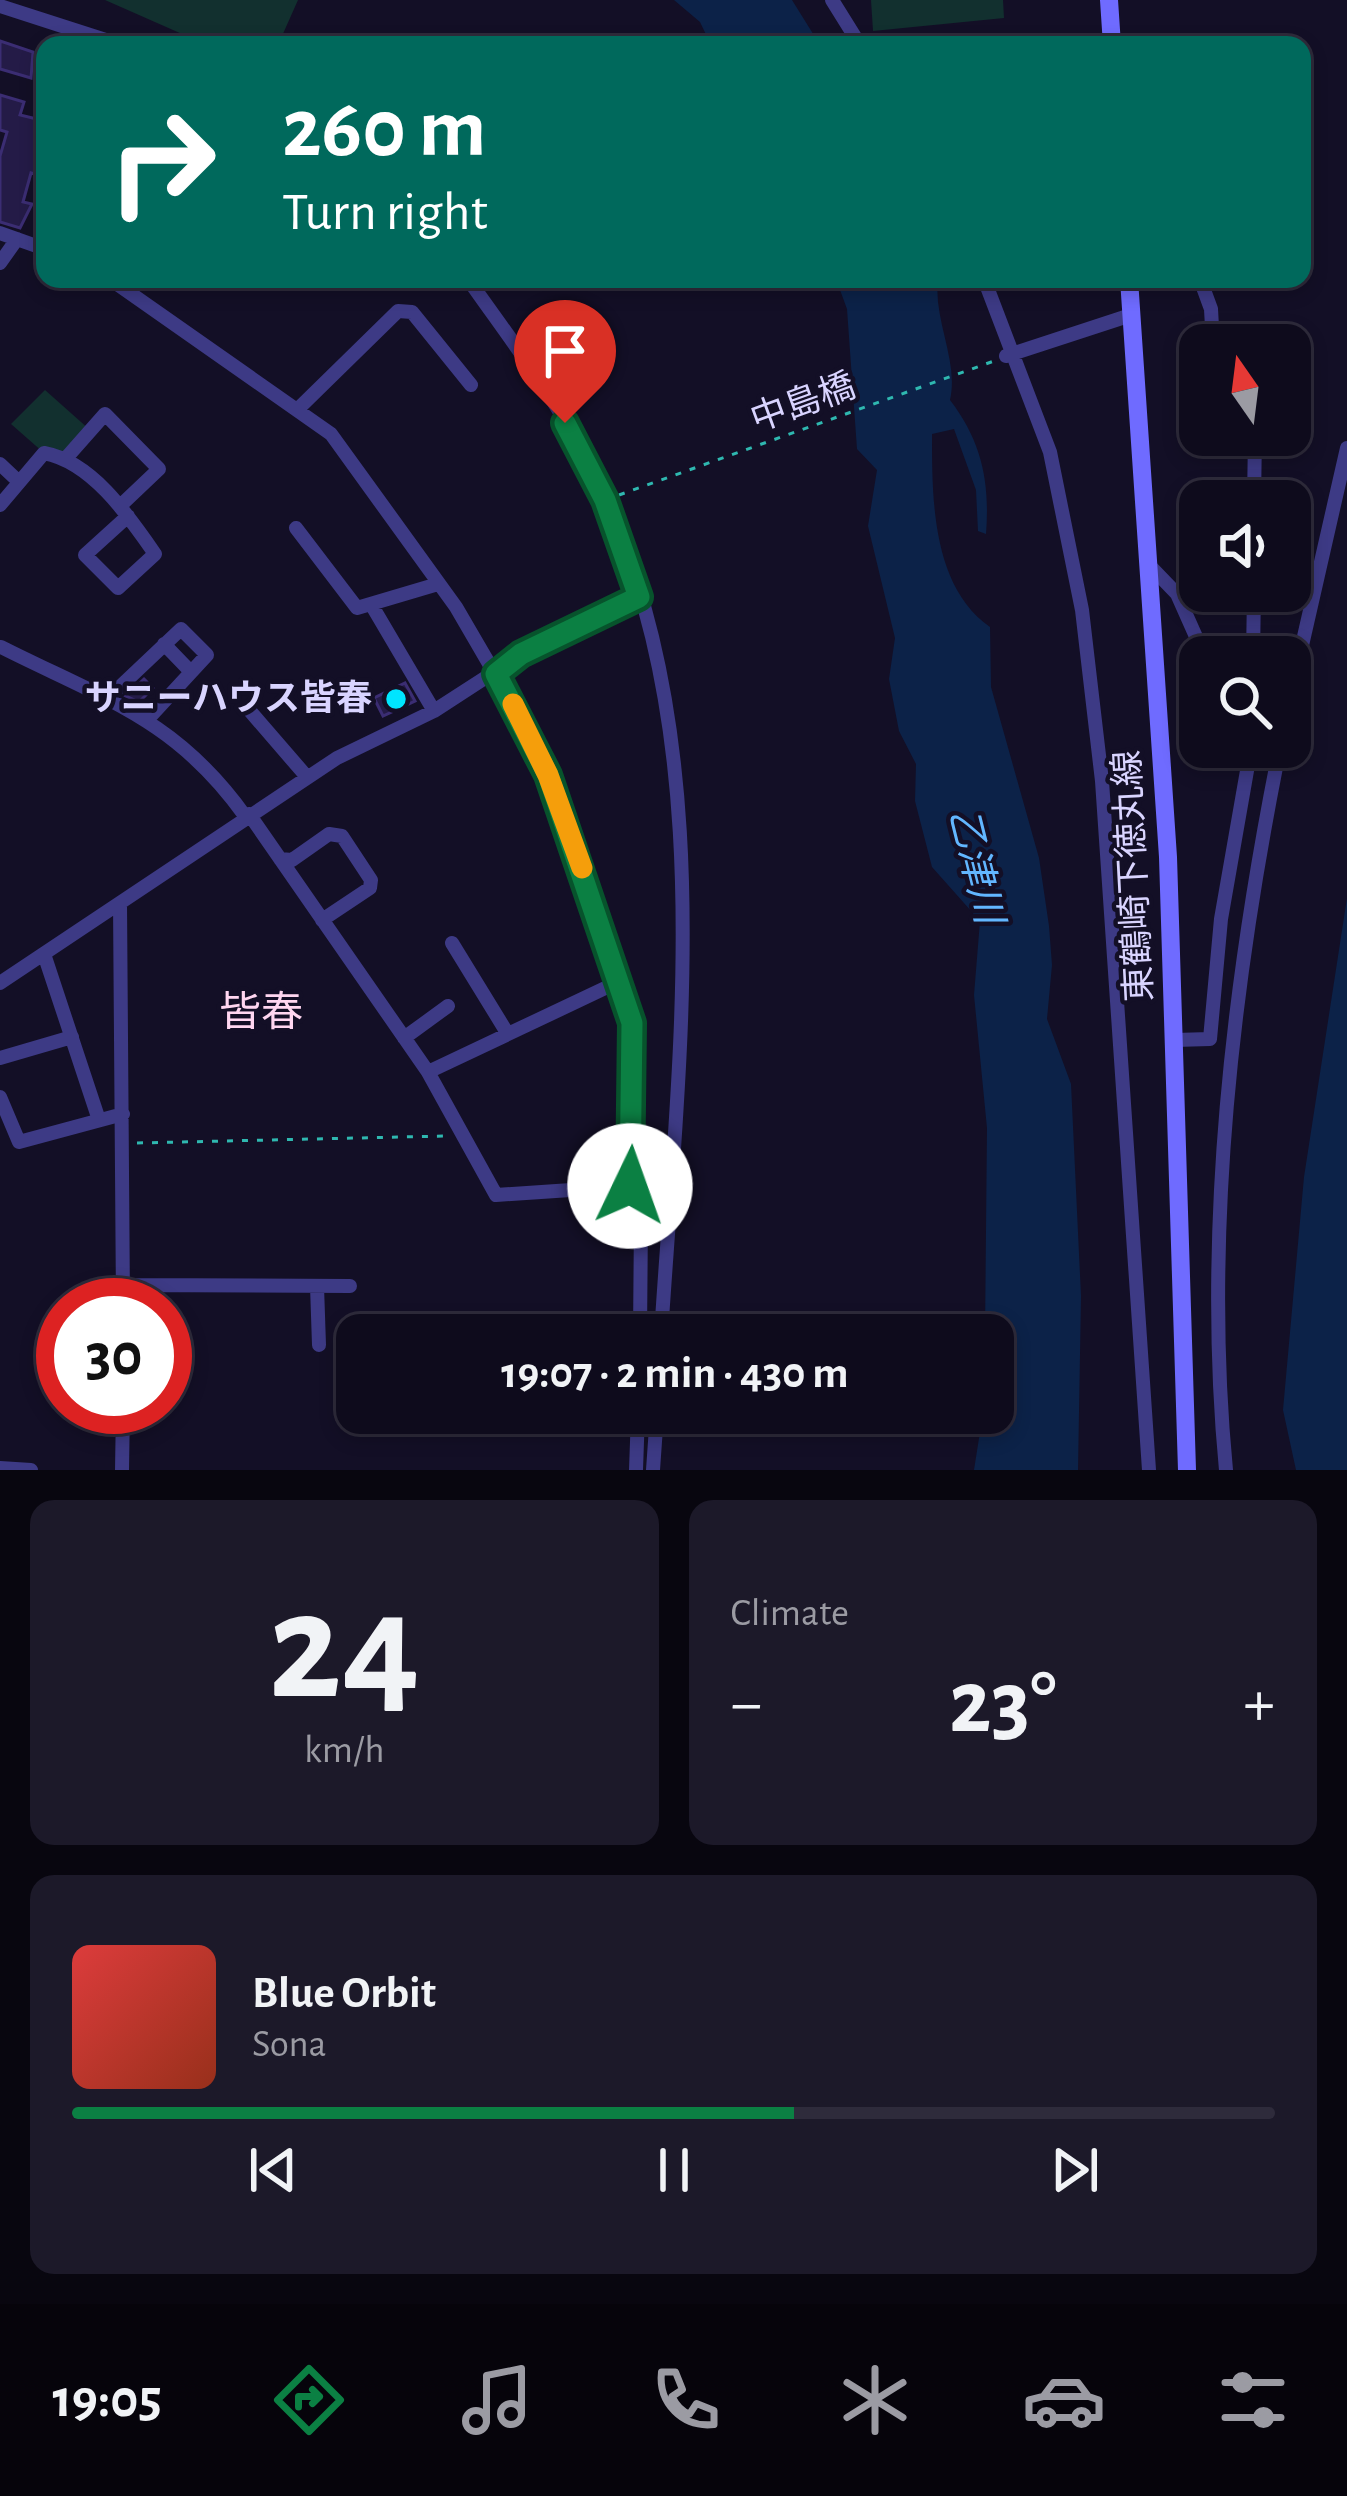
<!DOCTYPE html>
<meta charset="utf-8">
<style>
body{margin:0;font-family:"Alegreya Sans","Noto Sans JP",sans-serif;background:#1c1929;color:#f1f3f6;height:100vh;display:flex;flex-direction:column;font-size:45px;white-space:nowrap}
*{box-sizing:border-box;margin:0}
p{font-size:39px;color:#9b9ba3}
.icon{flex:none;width:66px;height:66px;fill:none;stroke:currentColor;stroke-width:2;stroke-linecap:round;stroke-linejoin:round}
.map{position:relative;height:1470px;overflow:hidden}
.details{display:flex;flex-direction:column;gap:30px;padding:30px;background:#08060f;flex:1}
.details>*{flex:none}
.hud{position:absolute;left:36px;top:36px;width:1275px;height:252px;border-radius:24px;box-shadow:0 6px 18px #0003,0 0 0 3px #2e2b3b;background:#00695c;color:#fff;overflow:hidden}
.needle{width:78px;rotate:346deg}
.fabs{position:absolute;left:1179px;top:324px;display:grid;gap:24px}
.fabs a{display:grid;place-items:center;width:132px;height:132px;border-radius:24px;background:#0e0b1c;box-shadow:0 6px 18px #0003,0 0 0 3px #2e2b3b;font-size:60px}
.speed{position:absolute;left:36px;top:1278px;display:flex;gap:24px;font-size:60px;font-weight:700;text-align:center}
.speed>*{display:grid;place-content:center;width:156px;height:156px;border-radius:50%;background:#0e0b1c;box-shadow:0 6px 18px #0003,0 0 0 3px #2e2b3b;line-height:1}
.speed .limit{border:18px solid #d22;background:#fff;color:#111}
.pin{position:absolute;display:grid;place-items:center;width:102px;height:102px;color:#fff;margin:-123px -51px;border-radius:50% 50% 50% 0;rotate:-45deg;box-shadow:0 0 12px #0007}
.pin .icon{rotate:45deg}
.me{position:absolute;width:132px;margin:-66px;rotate:3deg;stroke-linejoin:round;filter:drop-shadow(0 0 9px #0008)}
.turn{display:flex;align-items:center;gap:42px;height:252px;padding:0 48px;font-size:54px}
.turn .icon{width:156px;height:156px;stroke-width:2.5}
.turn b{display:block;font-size:84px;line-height:102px}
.big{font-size:90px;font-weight:700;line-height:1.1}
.details .card{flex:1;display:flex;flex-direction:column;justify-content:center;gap:18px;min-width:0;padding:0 42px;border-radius:24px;background:#1c1929}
.details .dial{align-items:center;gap:0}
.dial b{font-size:156px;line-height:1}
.song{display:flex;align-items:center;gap:36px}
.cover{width:144px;height:144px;border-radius:18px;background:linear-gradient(135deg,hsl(0 70% 55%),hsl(10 70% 35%))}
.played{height:12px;border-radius:6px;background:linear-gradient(90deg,#0b8043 60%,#2e2b3b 60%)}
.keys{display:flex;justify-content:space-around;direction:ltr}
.heat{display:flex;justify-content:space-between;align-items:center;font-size:66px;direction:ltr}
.details .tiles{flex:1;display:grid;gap:30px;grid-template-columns:1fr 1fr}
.card:last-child{grid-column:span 2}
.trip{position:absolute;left:336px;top:1314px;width:678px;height:120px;border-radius:24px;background:#0e0b1c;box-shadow:0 6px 18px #0003,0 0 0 3px #2e2b3b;font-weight:700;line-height:120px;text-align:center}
.dock{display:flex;height:192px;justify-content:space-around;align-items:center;background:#06040b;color:#9b9ba3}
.dock .icon{width:84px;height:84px}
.dock .on{color:#0b8043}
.dock b{font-size:54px;color:#f1f3f6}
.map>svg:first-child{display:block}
.green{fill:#12302f}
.water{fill:#0c2248}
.building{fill:#241b47;stroke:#3b2d73;stroke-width:3}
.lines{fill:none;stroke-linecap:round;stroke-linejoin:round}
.path{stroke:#2fb8b0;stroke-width:3;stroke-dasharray:6 9;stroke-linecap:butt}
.street{stroke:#3d3a85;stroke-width:14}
.secondary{stroke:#6f6bff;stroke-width:18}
.route-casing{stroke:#07532c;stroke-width:30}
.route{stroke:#0b8043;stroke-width:21}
.slow{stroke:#f59e0b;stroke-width:21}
.poi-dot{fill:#00e5ff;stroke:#130f26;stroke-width:4.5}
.labels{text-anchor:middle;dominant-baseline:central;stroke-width:9;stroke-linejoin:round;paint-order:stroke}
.street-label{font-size:36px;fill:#d9d4ff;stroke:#130f26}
.poi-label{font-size:36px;font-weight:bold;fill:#d9d4ff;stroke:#130f26;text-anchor:end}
.water-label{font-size:39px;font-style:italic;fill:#62b6ff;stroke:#130f26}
.quarter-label{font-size:42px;fill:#ffd6f0;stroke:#130f26}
</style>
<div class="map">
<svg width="1347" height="1470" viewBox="0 0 1347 1470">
<rect width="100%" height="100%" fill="#130f26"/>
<!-- green -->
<path class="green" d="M105,0H298L278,45H207Z
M871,0H1003L1004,18L873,31Z
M45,390L90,430L67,457L44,453L11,424Z"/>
<!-- water -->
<path class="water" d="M674,0H792L820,45H711L700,22Z
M836,279H938C933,320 959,361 950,400C982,442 990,482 986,534L978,531L976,490L954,429L932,434C932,500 932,586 990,627L991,687L1039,858L1049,926L1052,965L1047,1019L1071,1084L1081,1296L1078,1470H974L983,1413H993V1335H985L987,1128L974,995L980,921L932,867L915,801L916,764L899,731L889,679L895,638L868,526L877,470L857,449L847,309Z
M1347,898V1470H1296L1283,1410L1304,1177Z"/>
<!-- building -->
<path class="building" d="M0,41L33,52L31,78L0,69Z
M0,95L24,102L20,115L45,121V163L41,176L31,173L23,202L32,204L20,228L0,222V156L7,132L0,130Z
M144,679L153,688L139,702L126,696Z
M405,683L415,701L383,716L374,698Z"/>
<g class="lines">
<!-- path -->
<path class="path" d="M619,495L994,361
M137,1143L445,1136"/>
<!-- street -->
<path class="street" d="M832,0L860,45
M0,6L121,45
M0,233L45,249
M0,263L17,239
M110,279L331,434L456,607L527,729L583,870L632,1023L630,1186L641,1217L640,1335
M468,279C508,336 552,393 584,454C725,720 679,1047 661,1335
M984,279L1050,452L1082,610L1102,781L1149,1470
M1200,279L1211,309L1213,345
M1006,356L1131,315
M300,407L398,311L412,312L471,385
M67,457L105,414L159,469L120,506
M0,464L17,480
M1254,501L1255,435
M0,505L44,453C92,462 128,515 155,554L118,588L85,555L128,516
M296,528L357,608L438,584
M1151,567L1177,594L1205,657
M371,604L434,711
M164,644L191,672
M1,647C104,699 176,719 245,816
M1253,657L1254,591
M1290,698L1347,448
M106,700L181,629L207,655L147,720
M250,711L307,777
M249,814L428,1072L496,1195L630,1186
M280,859L292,860L329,834L342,836L371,880L370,888L322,920
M120,903L123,1305
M452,943L506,1031
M44,954L99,1120
M0,983L337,758L434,711L522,654L639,597
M404,1038L448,1006
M1175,1040L1210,1039L1221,919L1248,765L1244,747
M0,1058L72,1037
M428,1072L620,981
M0,1097L19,1142L123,1114
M123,1285L350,1286
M317,1286L319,1345
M0,1468L31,1470
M122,1470L123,1407
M636,1470L638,1413
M653,1470L657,1413
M1226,1470C1203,1231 1233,981 1280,747"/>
<!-- secondary -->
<path class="secondary" d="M1109,0L1112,45
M1129,279L1168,857L1187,1470"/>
</g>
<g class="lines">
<defs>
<path id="route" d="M565,423L605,500L639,597L521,654L496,674L548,775L632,1023L630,1186"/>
</defs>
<!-- route casing -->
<use href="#route" class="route-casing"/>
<!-- route -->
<use href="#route" class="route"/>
<!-- slow -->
<path class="slow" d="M513,704L548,775L582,868"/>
</g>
<!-- markers -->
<circle class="poi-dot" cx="396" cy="699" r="12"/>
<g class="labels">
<!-- street labels -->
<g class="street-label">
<text transform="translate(803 403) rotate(-20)">中島橋</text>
<text transform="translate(1134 876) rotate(-93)">東鶴崎下徳丸線</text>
</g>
<!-- poi labels -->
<g class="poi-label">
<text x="372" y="699">サニーハウス皆春</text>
</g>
<!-- water labels -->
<g class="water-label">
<text transform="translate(975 866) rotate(76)">乙津川</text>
</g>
<!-- quarter labels -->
<g class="quarter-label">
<text x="261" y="1013">皆春</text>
</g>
</g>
</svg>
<div class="fabs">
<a><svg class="needle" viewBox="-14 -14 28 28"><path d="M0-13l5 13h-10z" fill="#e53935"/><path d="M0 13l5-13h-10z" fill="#9b9ba3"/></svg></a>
<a><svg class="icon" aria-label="sound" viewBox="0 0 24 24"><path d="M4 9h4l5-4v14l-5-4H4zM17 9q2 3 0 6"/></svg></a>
<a><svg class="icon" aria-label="search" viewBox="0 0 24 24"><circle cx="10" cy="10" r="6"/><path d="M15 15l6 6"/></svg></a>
</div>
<div class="speed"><div class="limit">30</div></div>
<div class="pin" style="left:565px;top:423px;background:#d93025"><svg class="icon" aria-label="arrive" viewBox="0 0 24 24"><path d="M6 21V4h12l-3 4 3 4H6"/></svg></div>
<svg class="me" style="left:630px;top:1186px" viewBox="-20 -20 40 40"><circle r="19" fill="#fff"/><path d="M0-13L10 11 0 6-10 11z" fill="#0b8043"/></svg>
<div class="trip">19:07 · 2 min · 430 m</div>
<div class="hud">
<div class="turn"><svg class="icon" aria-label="right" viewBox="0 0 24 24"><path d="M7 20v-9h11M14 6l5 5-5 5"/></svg><div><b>260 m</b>Turn right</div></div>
</div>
</div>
<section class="details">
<div class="tiles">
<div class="card dial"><b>24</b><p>km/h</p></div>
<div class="card"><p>Climate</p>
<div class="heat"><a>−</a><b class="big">23°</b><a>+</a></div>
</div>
<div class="card">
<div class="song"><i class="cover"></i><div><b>Blue Orbit</b><p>Sona</p></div></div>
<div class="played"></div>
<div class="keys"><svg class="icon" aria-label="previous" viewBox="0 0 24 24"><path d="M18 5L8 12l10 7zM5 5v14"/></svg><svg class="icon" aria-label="pause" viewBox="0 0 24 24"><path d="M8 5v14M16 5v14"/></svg><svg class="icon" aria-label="next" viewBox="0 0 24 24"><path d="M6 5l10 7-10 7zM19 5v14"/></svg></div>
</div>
</div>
</section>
<nav class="dock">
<b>19:05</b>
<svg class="icon on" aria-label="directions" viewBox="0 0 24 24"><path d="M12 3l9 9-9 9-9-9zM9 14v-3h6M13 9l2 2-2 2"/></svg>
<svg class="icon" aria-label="music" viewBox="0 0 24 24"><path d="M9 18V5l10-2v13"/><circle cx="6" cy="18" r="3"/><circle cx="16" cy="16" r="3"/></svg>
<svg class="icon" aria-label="phone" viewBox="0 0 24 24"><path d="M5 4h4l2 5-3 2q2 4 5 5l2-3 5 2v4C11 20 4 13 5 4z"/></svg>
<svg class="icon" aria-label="climate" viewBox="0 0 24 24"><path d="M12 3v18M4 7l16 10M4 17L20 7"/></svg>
<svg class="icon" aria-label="car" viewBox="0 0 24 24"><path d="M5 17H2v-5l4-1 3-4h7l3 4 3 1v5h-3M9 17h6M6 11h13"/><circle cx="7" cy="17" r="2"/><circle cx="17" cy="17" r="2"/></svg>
<svg class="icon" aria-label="filters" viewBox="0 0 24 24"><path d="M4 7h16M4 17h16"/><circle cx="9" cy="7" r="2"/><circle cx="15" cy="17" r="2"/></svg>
</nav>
